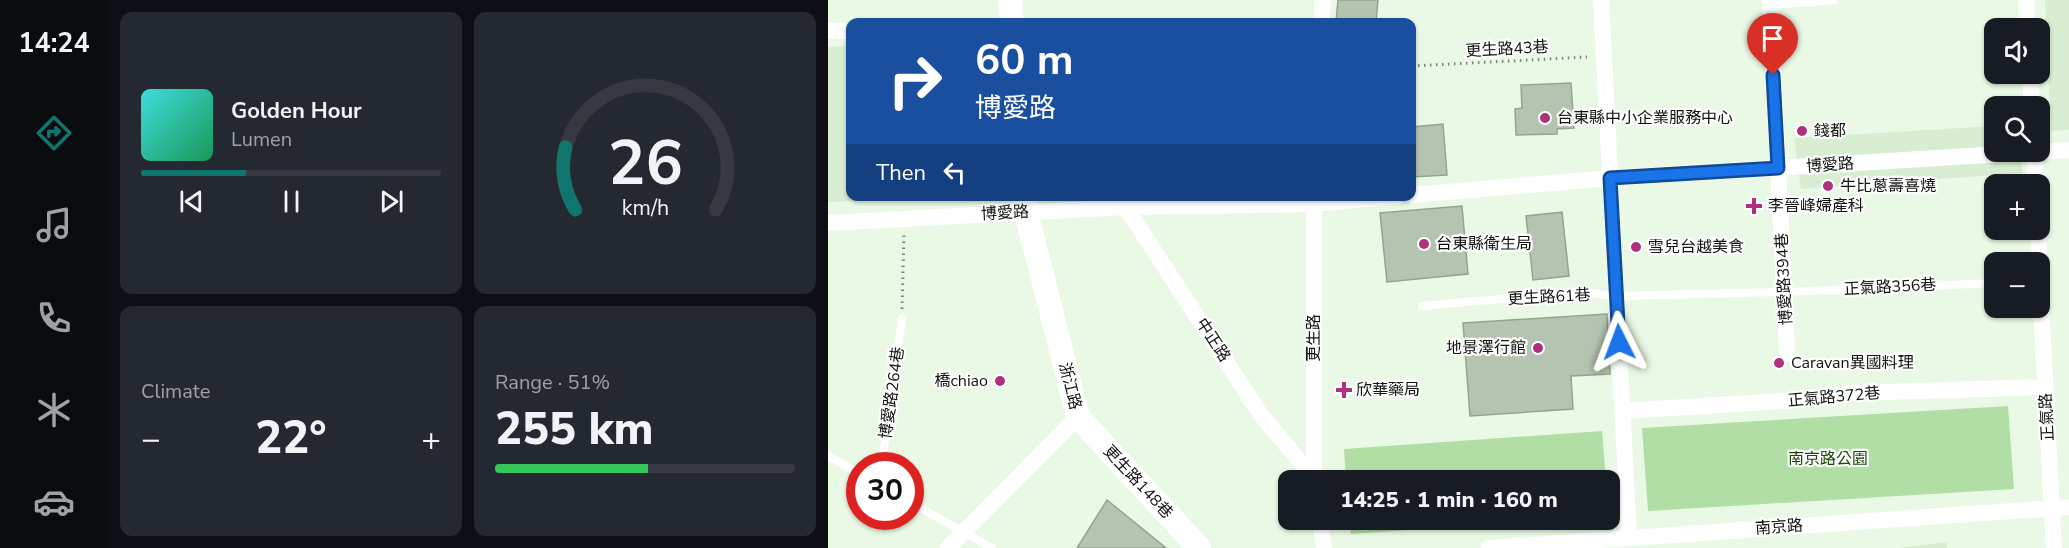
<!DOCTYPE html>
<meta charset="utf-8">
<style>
body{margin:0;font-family:"Nunito Sans","Noto Sans TC",sans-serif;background:#242831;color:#f1f3f6;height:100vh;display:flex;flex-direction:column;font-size:22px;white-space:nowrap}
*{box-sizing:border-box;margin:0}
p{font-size:20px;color:#9ea1a6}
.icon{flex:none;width:33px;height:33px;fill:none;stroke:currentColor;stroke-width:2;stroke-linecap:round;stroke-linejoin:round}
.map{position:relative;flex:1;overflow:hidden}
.panel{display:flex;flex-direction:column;gap:12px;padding:12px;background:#0d0f14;width:720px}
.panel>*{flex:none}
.banner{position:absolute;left:18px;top:18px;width:570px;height:183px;border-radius:12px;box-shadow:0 2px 4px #0004;background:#1a4fa0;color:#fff;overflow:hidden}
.tools{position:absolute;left:1156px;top:18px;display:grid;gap:12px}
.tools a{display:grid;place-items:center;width:66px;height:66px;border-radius:12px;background:#171b24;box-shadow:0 2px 4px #0004;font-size:30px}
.speed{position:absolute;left:18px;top:452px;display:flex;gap:12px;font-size:30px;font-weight:700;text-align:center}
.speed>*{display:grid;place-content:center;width:78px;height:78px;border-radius:50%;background:#171b24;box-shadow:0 2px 4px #0004;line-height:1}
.speed .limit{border:9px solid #d22;background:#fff;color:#111}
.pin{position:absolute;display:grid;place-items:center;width:51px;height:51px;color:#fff;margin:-62px -26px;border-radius:50% 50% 50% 0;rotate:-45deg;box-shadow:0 0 6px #0007}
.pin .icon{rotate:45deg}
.me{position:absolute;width:66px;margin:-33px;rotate:357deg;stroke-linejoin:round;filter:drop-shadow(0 0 4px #0008)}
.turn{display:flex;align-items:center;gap:21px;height:126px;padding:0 30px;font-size:27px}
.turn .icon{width:78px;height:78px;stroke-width:2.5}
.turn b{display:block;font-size:42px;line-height:51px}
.then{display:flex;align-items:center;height:57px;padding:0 30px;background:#0003;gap:12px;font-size:22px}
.big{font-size:45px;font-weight:800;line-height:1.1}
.panel .card{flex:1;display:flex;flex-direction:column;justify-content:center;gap:9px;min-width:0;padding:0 21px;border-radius:12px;background:#242831}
.panel .dial{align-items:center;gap:0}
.dial svg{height:156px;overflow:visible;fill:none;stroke:#363941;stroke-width:7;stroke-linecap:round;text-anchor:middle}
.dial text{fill:#f1f3f6;stroke:none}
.song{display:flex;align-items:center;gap:18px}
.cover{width:72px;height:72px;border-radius:9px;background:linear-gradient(135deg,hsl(180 70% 55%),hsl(150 70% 35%))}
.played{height:6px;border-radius:3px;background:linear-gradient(90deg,#0f766e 35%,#363941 35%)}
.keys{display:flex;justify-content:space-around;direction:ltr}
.heat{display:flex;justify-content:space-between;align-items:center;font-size:33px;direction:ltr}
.charge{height:9px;border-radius:4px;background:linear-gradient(90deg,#34c759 51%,#363941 0)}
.panel .tiles{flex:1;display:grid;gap:12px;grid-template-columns:repeat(2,1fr)}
.trip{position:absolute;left:450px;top:470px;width:342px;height:60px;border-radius:12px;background:#171b24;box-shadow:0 2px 4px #0004;font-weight:800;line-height:60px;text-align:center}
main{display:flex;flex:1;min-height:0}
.tabs{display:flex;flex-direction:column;width:108px;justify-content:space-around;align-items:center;background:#090b0e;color:#9ea1a6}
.tabs .icon{width:42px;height:42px}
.tabs .current{color:#0f766e}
.tabs b{font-size:27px;color:#f1f3f6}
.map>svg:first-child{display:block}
.built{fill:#d9edd3}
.green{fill:#b1dea4}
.building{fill:#b5c4b1;stroke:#95a390;stroke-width:1.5}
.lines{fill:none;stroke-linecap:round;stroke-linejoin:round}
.path{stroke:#798376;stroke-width:3;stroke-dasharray:1.5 4.5;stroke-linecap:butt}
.lane{stroke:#fff;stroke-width:8}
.street{stroke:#fff;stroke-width:16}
.secondary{stroke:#fff;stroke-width:24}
.route-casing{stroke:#114b97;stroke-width:15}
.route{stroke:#1a73e8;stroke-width:10}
.poi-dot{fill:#b1307d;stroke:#fff;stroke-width:2}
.labels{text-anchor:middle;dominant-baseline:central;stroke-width:4.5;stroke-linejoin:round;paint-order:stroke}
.street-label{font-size:16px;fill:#0e130d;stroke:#fff}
.poi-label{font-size:16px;fill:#0e130d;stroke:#fff;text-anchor:start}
.park-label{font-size:16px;fill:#194704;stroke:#fff}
</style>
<main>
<nav class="tabs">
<b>14:24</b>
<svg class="icon current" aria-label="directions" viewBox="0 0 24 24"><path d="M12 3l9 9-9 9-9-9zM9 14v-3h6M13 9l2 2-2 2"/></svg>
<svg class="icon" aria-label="music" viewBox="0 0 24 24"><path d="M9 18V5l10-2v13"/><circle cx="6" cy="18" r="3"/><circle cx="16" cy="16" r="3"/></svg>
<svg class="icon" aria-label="phone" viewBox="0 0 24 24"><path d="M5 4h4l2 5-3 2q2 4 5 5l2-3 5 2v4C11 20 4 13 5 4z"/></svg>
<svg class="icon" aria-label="climate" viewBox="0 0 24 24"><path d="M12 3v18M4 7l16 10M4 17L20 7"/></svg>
<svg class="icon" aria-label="car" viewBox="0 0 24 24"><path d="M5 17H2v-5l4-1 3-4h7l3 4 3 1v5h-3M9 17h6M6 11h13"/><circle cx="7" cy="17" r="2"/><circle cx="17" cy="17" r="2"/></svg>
</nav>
<section class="panel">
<div class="tiles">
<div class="card">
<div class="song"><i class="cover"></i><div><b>Golden Hour</b><p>Lumen</p></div></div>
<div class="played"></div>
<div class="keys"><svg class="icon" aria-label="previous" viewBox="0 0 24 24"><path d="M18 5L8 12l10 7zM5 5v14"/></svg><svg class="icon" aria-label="pause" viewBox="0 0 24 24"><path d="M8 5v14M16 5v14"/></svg><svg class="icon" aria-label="next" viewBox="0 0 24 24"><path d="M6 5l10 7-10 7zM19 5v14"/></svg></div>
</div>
<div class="card dial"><svg viewBox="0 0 100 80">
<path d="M14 69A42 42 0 1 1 86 69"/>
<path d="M14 69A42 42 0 0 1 9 37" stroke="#0f766e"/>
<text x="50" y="56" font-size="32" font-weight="700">26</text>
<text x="50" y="72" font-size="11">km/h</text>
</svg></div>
<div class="card"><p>Climate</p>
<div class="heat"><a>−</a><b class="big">22°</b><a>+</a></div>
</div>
<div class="card"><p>Range · 51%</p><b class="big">255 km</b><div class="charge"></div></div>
</div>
</section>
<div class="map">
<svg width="1241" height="548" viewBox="0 0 1241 548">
<rect width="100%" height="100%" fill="#eaf9e5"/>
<!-- built -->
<path class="built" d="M1217,0H1241V130L1223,131Z
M22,46V196L95,197L0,202V47Z
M1167,126V152H1191L1195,173L973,189L966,138Z
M1119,542V548H1070Z"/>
<!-- green -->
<path class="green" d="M1180,406L1186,489L820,511L814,428Z
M774,431L778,480H518L516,449Z
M521,519H732L523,534Z"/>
<!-- building -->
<path class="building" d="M510,0H550L548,22H508Z
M743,83L746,128L729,129V134L688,135L687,109L694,108L693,85Z
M615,124L619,175L584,177V127Z
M634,206L640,274L559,282L552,213Z
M734,212L741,276L705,280L698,216Z
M779,314L782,374L743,376L745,409L642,416L635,323Z
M279,500L338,548H249Z"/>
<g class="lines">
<!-- path -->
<path class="path" d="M584,66L759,57
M74,309L76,234
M535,522L579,519"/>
<!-- lane -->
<path class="lane" d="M942,5L1005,0
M594,306L752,292L788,296L956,292L1167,283
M0,456L32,474
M49,465L56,449L74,319
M82,502L164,548"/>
<!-- street -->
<path class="street" d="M773,0L801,537
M942,0L959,353
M1198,0L1200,28
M493,22L495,0
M0,31H22
M1202,74L1204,106
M1206,152L1208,184
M584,195L782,178L1241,150
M486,196V480
M293,200L433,415L486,478
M0,223L298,207L486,204L570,196
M1210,230L1211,262
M1212,286L1226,548
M794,411L956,401L1026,393L1217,387
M492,519L496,548
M120,548L250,417
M661,548L1241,507"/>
<!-- secondary -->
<path class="secondary" d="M182,0L184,22
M197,196L198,212L250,417L371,548"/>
</g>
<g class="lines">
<defs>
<path id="route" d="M791,342L782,178L950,168L945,75"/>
</defs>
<!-- route casing -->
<use href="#route" class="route-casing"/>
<!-- route -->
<use href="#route" class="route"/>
</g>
<!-- markers -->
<g class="poi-dot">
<circle cx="717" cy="118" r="6"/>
<circle cx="974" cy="131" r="6"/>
<circle cx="1000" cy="186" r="6"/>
<path d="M923 197h6v6h6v6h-6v6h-6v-6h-6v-6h6z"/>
<circle cx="596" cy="244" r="6"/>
<circle cx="808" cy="247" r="6"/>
<circle cx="710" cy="348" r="6"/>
<circle cx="951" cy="363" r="6"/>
<circle cx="172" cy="381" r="6"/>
<path d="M513 381h6v6h6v6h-6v6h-6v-6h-6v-6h6z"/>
</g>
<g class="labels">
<!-- street labels -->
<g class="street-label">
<text transform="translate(679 49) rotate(-3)">更生路43巷</text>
<text transform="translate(1002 165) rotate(-4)">博愛路</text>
<text transform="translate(177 213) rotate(-3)">博愛路</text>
<text transform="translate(956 279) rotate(-93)">博愛路394巷</text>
<text transform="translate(1062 287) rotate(-3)">正氣路356巷</text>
<text transform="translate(721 297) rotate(-3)">更生路61巷</text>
<text transform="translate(486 338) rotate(-90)">更生路</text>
<text transform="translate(385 340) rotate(57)">中正路</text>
<text transform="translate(242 386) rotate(76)">浙江路</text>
<text transform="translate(64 393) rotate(-82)">博愛路264巷</text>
<text transform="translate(1006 397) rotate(-5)">正氣路372巷</text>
<text transform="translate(1219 417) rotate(-93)">正氣路</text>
<text transform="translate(310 482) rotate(47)">更生路148巷</text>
<text transform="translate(951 527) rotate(-4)">南京路</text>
</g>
<!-- poi labels -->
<g class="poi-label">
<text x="729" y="118">台東縣中小企業服務中心</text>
<text x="986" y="131">錢都</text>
<text x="1012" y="186">牛比蔥壽喜燒</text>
<text x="940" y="206">李晉峰婦產科</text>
<text x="608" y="244">台東縣衛生局</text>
<text x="820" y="247">雪兒台越美食</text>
<text x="698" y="348" text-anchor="end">地景澤行館</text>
<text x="963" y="363">Caravan異國料理</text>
<text x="160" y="381" text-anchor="end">橋chiao</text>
<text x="528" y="390">欣華藥局</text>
</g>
<!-- park labels -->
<g class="park-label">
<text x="1000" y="459">南京路公園</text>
</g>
</g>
</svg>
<div class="tools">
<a><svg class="icon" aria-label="sound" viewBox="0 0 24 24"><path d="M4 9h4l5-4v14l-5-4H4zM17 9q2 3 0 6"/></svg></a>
<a><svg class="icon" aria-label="search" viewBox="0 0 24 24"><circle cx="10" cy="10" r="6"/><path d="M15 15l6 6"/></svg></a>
<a>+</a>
<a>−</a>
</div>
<div class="speed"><div class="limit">30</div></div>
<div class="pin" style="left:945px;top:75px;background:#d93025"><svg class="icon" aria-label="arrive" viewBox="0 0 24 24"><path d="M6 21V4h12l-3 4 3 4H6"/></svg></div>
<svg class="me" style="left:791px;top:342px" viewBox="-20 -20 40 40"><path d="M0-17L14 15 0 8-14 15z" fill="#1a73e8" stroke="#fff" stroke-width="4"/></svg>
<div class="trip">14:25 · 1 min · 160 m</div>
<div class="banner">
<div class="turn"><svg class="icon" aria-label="right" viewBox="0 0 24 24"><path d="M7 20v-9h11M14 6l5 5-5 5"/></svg><div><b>60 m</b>博愛路</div></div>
<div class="then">Then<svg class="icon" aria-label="left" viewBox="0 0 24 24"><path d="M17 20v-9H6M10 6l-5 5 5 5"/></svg></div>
</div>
</div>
</main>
